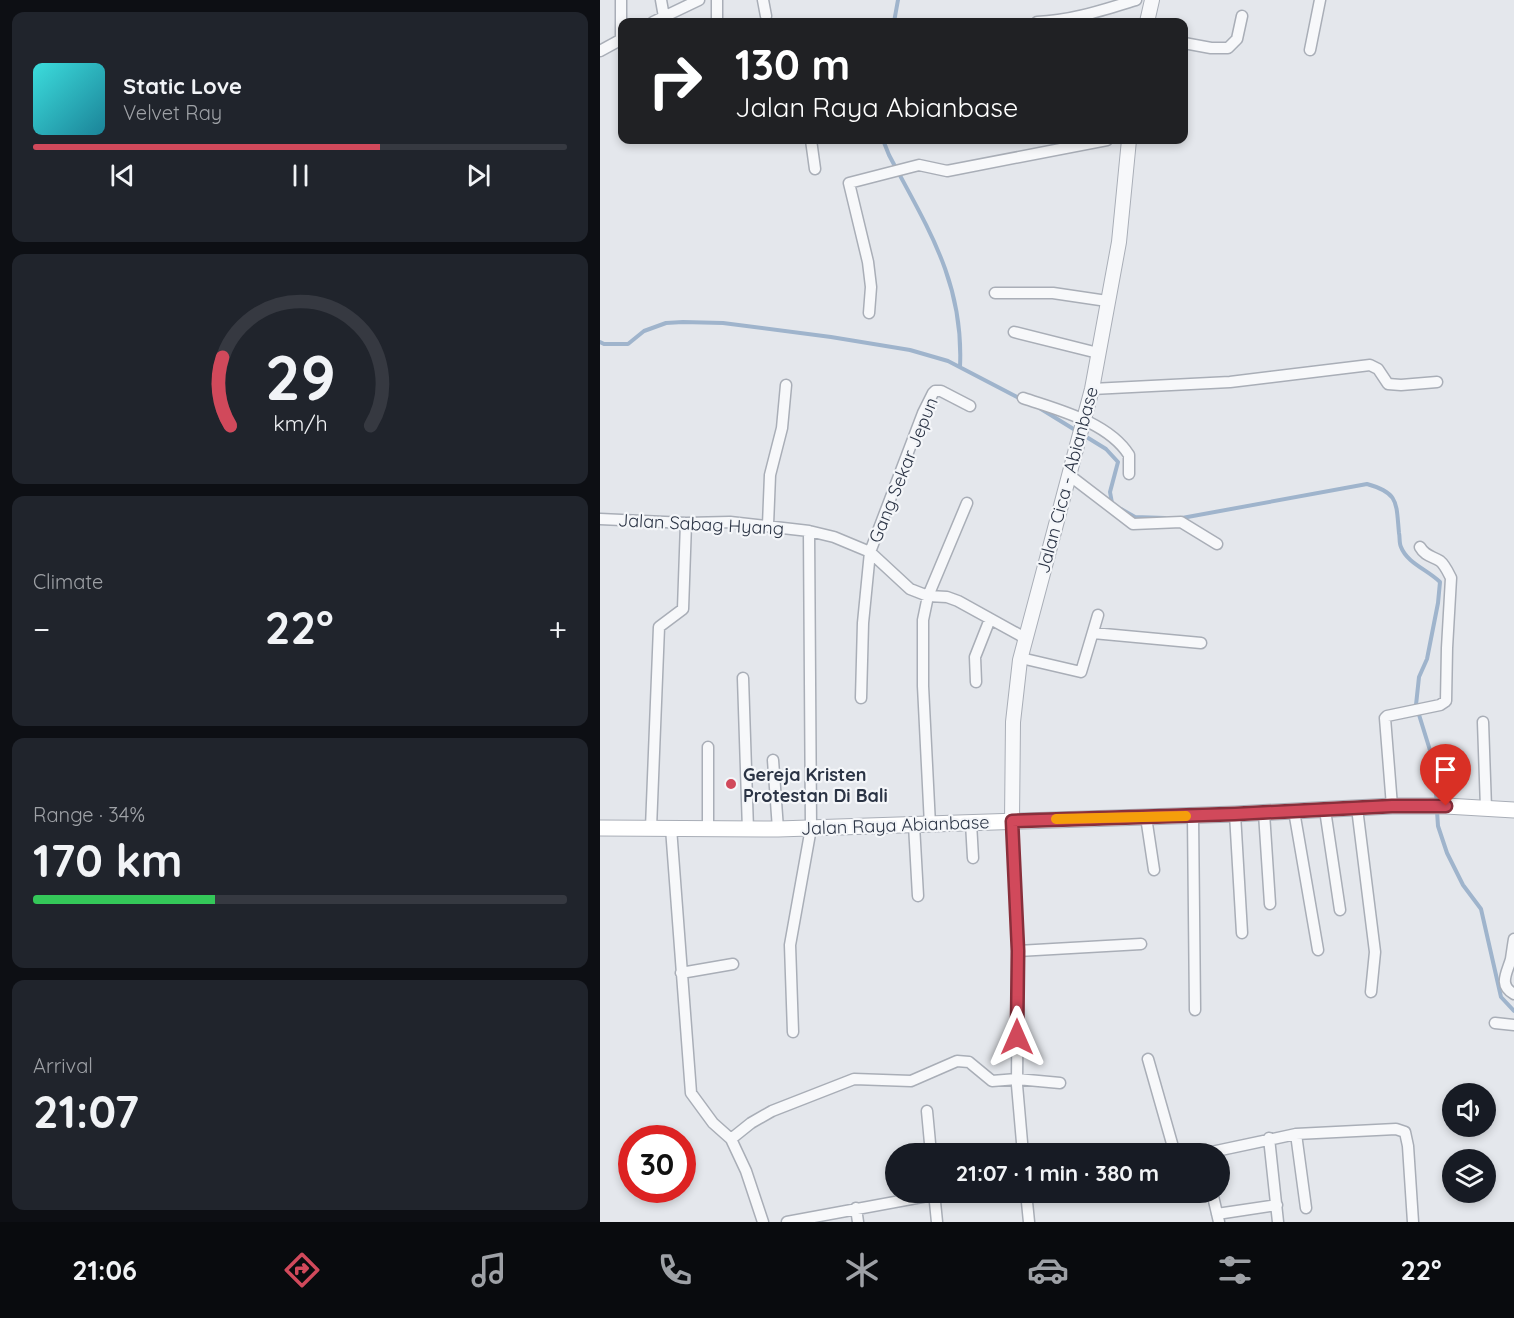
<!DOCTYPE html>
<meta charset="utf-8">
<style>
body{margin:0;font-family:Quicksand,sans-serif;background:#20242c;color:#f1f3f6;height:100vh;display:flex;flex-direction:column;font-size:22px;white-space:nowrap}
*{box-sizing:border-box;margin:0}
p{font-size:20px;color:#9ea1a6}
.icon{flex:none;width:33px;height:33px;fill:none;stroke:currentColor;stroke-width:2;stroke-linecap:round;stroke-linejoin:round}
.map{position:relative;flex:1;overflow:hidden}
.drawer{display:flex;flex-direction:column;gap:12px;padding:12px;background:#0d0f14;width:600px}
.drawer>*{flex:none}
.banner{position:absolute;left:18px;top:18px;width:570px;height:126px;border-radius:12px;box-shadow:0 3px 9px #0003;background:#202124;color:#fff;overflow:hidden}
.buttons{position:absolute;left:842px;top:1083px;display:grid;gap:12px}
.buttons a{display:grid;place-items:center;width:54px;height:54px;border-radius:50%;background:#171b24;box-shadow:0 3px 9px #0003;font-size:30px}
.speed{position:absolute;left:18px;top:1125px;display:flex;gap:12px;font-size:30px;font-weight:700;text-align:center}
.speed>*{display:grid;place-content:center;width:78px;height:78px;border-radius:50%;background:#171b24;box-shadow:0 3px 9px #0003;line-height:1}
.speed .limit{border:9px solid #d22;background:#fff;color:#111}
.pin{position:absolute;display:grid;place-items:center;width:51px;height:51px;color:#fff;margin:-62px -26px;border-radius:50% 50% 50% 0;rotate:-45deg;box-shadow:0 0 6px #0007}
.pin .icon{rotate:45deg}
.me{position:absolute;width:66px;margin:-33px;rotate:0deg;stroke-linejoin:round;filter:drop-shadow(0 0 4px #0008)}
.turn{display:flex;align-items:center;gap:21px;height:126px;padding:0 18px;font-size:27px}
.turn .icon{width:78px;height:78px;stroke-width:2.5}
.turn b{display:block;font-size:42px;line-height:51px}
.big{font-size:45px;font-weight:700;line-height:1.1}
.drawer .tile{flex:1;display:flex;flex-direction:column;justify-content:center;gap:9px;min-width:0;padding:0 21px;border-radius:12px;background:#20242c}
.drawer .dial{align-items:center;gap:0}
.dial svg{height:156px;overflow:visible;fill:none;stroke:#363941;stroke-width:7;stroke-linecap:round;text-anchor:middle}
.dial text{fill:#f1f3f6;stroke:none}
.song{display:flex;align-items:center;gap:18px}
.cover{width:72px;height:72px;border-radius:9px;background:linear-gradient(135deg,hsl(180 70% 55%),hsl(190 70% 35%))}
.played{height:6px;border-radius:3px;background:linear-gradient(90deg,#d1495b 65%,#363941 65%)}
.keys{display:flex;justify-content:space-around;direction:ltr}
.heat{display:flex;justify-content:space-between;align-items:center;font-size:33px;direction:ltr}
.charge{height:9px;border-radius:4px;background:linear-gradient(90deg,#34c759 34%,#363941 0)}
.trip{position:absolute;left:285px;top:1143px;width:345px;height:60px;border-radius:30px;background:#171b24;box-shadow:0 3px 9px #0003;font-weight:700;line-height:60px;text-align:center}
.tab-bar{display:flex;height:96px;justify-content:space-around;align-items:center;background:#090b0e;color:#9ea1a6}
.tab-bar .icon{width:42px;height:42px}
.tab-bar .on{color:#d1495b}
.tab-bar b{font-size:27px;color:#f1f3f6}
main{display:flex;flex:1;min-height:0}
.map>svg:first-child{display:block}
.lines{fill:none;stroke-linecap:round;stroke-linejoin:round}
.stream{stroke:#9fb4cc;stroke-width:4}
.minor-casing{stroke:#a9aeb7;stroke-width:13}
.tertiary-casing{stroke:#a9aeb7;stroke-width:16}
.secondary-casing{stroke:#a9aeb7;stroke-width:17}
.minor{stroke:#f7f8fa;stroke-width:10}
.tertiary{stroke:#f7f8fa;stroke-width:14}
.secondary{stroke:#fff;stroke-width:15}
.route-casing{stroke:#882f3b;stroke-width:15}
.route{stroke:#d1495b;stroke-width:10}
.slow{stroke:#f59e0b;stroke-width:10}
.poi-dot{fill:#d1495b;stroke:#f4f6f9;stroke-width:2}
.labels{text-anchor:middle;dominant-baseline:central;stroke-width:4.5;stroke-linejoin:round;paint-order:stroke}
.street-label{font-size:18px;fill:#2b3445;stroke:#f4f6f9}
.poi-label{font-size:18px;font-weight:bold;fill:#2b3445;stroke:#f4f6f9;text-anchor:start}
</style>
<main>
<section class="drawer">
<div class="tile">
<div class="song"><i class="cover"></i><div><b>Static Love</b><p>Velvet Ray</p></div></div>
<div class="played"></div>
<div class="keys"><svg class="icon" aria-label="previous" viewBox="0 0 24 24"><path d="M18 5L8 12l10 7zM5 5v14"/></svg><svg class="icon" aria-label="pause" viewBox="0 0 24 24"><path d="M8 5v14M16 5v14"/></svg><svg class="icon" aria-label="next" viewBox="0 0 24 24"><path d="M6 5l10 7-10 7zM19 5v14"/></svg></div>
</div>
<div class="tile dial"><svg viewBox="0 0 100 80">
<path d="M14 69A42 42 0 1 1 86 69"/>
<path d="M14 69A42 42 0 0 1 10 34" stroke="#d1495b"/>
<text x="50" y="56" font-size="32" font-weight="700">29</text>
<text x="50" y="72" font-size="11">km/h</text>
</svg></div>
<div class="tile"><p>Climate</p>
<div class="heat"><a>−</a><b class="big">22°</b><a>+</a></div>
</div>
<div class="tile"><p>Range · 34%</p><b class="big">170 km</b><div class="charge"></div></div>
<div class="tile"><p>Arrival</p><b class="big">21:07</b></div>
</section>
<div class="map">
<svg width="914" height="1222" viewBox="0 0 914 1222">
<rect width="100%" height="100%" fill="#e4e7ec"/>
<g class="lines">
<!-- stream -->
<path class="stream" d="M294,22L298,0
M283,140L289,155C327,227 364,282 360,367
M0,342L4,344H28L44,331L66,323L83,322L123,323L231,337L310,350L348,361L421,399
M441,409L506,449L518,462L510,492L512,503
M521,509L535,517L565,518
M582,518L767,484C799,493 796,502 799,533C800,537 799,543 801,547C807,563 828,570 840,582L838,603L827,659L819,677L816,705L833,760L837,804
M837,811L838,826L847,853L863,885L881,909L901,997L914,1011"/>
<defs>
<path id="minor" d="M61,0L64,17
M163,0L166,16
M53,22L99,0
M117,22V0
M437,22C471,21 503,10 536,0
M21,40V0
M584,43L611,48H628L637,39L642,16
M710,50L720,0
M0,51L22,39
M211,140L215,169
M395,293H453L507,301
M269,313L271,287L268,262L249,183L319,165L347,171L507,140
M414,332L498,353
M492,389L630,382L770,365L778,369L788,384L801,385L837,382
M423,398C458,410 508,422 529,455V474
M469,475L533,524L581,522L617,544
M0,519L86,523L130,522L209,531L234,537L270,552L310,589L328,596L347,597L358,601L425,638
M168,525L170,475L182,428L186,385
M493,633L601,643
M421,658L481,672L498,615
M143,678L148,830
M376,682L375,657L390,619
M261,698L263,623L270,552L323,413L333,393L335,391H341L370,406
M883,722L886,808
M108,747V829
M173,760L178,829
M844,762L846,806
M792,806L785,718L787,716L840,705L846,701L847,648L851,578C848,572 845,565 840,561C832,556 825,556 820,547
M757,808L775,952L771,992
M725,810L740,910
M694,811L718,950
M664,813L670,904
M635,814L642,933
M593,816L595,1010
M546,817L554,870
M412,821L418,951L417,1085L423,1154
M371,823L373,858
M314,825L318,896
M330,825L323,686V620L328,596L367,503
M51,828L59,627L83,609L86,523
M71,828L91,1093L113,1123L131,1139L146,1171L163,1222
M914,939C913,945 912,952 911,959C907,973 898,985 914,994
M418,951L541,944
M81,973L133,964
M895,1023L914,1025
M193,1032L190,945L211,828L209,531
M548,1059L575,1154
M327,1111L331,1154
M696,1134L706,1208
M669,1138L678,1222
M131,1139L151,1123L172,1111L254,1079L311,1081L357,1061L369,1062L392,1081L417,1079L460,1083
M602,1154L696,1134L796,1129L805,1132L808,1146L813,1222
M295,1169L296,1170
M334,1192L337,1222
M426,1192L429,1222
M612,1192L619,1222
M256,1208L258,1222
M617,1214L677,1205
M187,1222L349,1192"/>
<path id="tertiary" d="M547,22L552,0
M412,821L413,722L420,660L492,389L519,242L529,140"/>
<path id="secondary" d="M0,828L178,829L635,814L792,806H846L914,810"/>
</defs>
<!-- minor casing -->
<use href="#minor" class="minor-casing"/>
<!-- tertiary casing -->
<use href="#tertiary" class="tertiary-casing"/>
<!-- secondary casing -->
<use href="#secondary" class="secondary-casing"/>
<!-- minor -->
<use href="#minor" class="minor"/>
<!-- tertiary -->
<use href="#tertiary" class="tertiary"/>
<!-- secondary -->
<use href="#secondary" class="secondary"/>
</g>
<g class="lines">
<defs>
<path id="route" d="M417,1037L418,951L412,821L635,814L792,806H846"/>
</defs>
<!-- route casing -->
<use href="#route" class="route-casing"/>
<!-- route -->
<use href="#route" class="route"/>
<!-- slow -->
<path class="slow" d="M456,819L586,816"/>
</g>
<!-- markers -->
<circle class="poi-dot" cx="131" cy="784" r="6"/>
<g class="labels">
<!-- street labels -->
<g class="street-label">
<text transform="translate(303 470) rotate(-68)">Gang Sekar Jepun</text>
<text transform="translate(467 480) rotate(-75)">Jalan Cica - Abianbase</text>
<text transform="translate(101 524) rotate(3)">Jalan Sabag Hyang</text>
<text transform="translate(295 825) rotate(-2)">Jalan Raya Abianbase</text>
</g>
<!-- poi labels -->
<g class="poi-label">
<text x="143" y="774">Gereja Kristen<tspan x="143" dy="21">Protestan Di Bali</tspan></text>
</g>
</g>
</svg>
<div class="buttons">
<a><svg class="icon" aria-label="sound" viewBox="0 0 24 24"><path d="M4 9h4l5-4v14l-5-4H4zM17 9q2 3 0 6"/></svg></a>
<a><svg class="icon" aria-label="layers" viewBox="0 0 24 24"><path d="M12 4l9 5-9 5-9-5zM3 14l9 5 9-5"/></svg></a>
</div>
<div class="speed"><div class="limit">30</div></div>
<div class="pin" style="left:846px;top:806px;background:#d93025"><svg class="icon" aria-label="arrive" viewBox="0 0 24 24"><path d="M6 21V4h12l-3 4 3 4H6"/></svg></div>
<svg class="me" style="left:417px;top:1037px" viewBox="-20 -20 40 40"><path d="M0-17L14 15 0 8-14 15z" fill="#d1495b" stroke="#fff" stroke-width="4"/></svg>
<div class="trip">21:07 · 1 min · 380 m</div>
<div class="banner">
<div class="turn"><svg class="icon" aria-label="right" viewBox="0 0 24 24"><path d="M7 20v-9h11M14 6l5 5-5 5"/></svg><div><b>130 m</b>Jalan Raya Abianbase</div></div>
</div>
</div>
</main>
<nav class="tab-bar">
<b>21:06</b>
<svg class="icon on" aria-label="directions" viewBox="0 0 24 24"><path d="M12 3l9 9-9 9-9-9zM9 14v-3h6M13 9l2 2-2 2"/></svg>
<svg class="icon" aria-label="music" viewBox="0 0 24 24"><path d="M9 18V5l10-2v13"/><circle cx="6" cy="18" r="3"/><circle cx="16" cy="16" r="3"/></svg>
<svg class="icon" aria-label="phone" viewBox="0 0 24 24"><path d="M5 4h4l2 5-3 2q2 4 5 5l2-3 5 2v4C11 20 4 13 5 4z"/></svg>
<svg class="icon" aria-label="climate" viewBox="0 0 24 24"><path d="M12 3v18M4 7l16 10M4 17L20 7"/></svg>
<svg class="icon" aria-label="car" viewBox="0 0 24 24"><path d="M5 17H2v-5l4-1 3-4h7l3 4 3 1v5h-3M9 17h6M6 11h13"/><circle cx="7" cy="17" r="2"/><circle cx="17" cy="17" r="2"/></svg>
<svg class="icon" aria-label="filters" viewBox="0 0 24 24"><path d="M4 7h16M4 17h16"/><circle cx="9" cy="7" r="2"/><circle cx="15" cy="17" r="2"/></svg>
<b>22°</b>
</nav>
